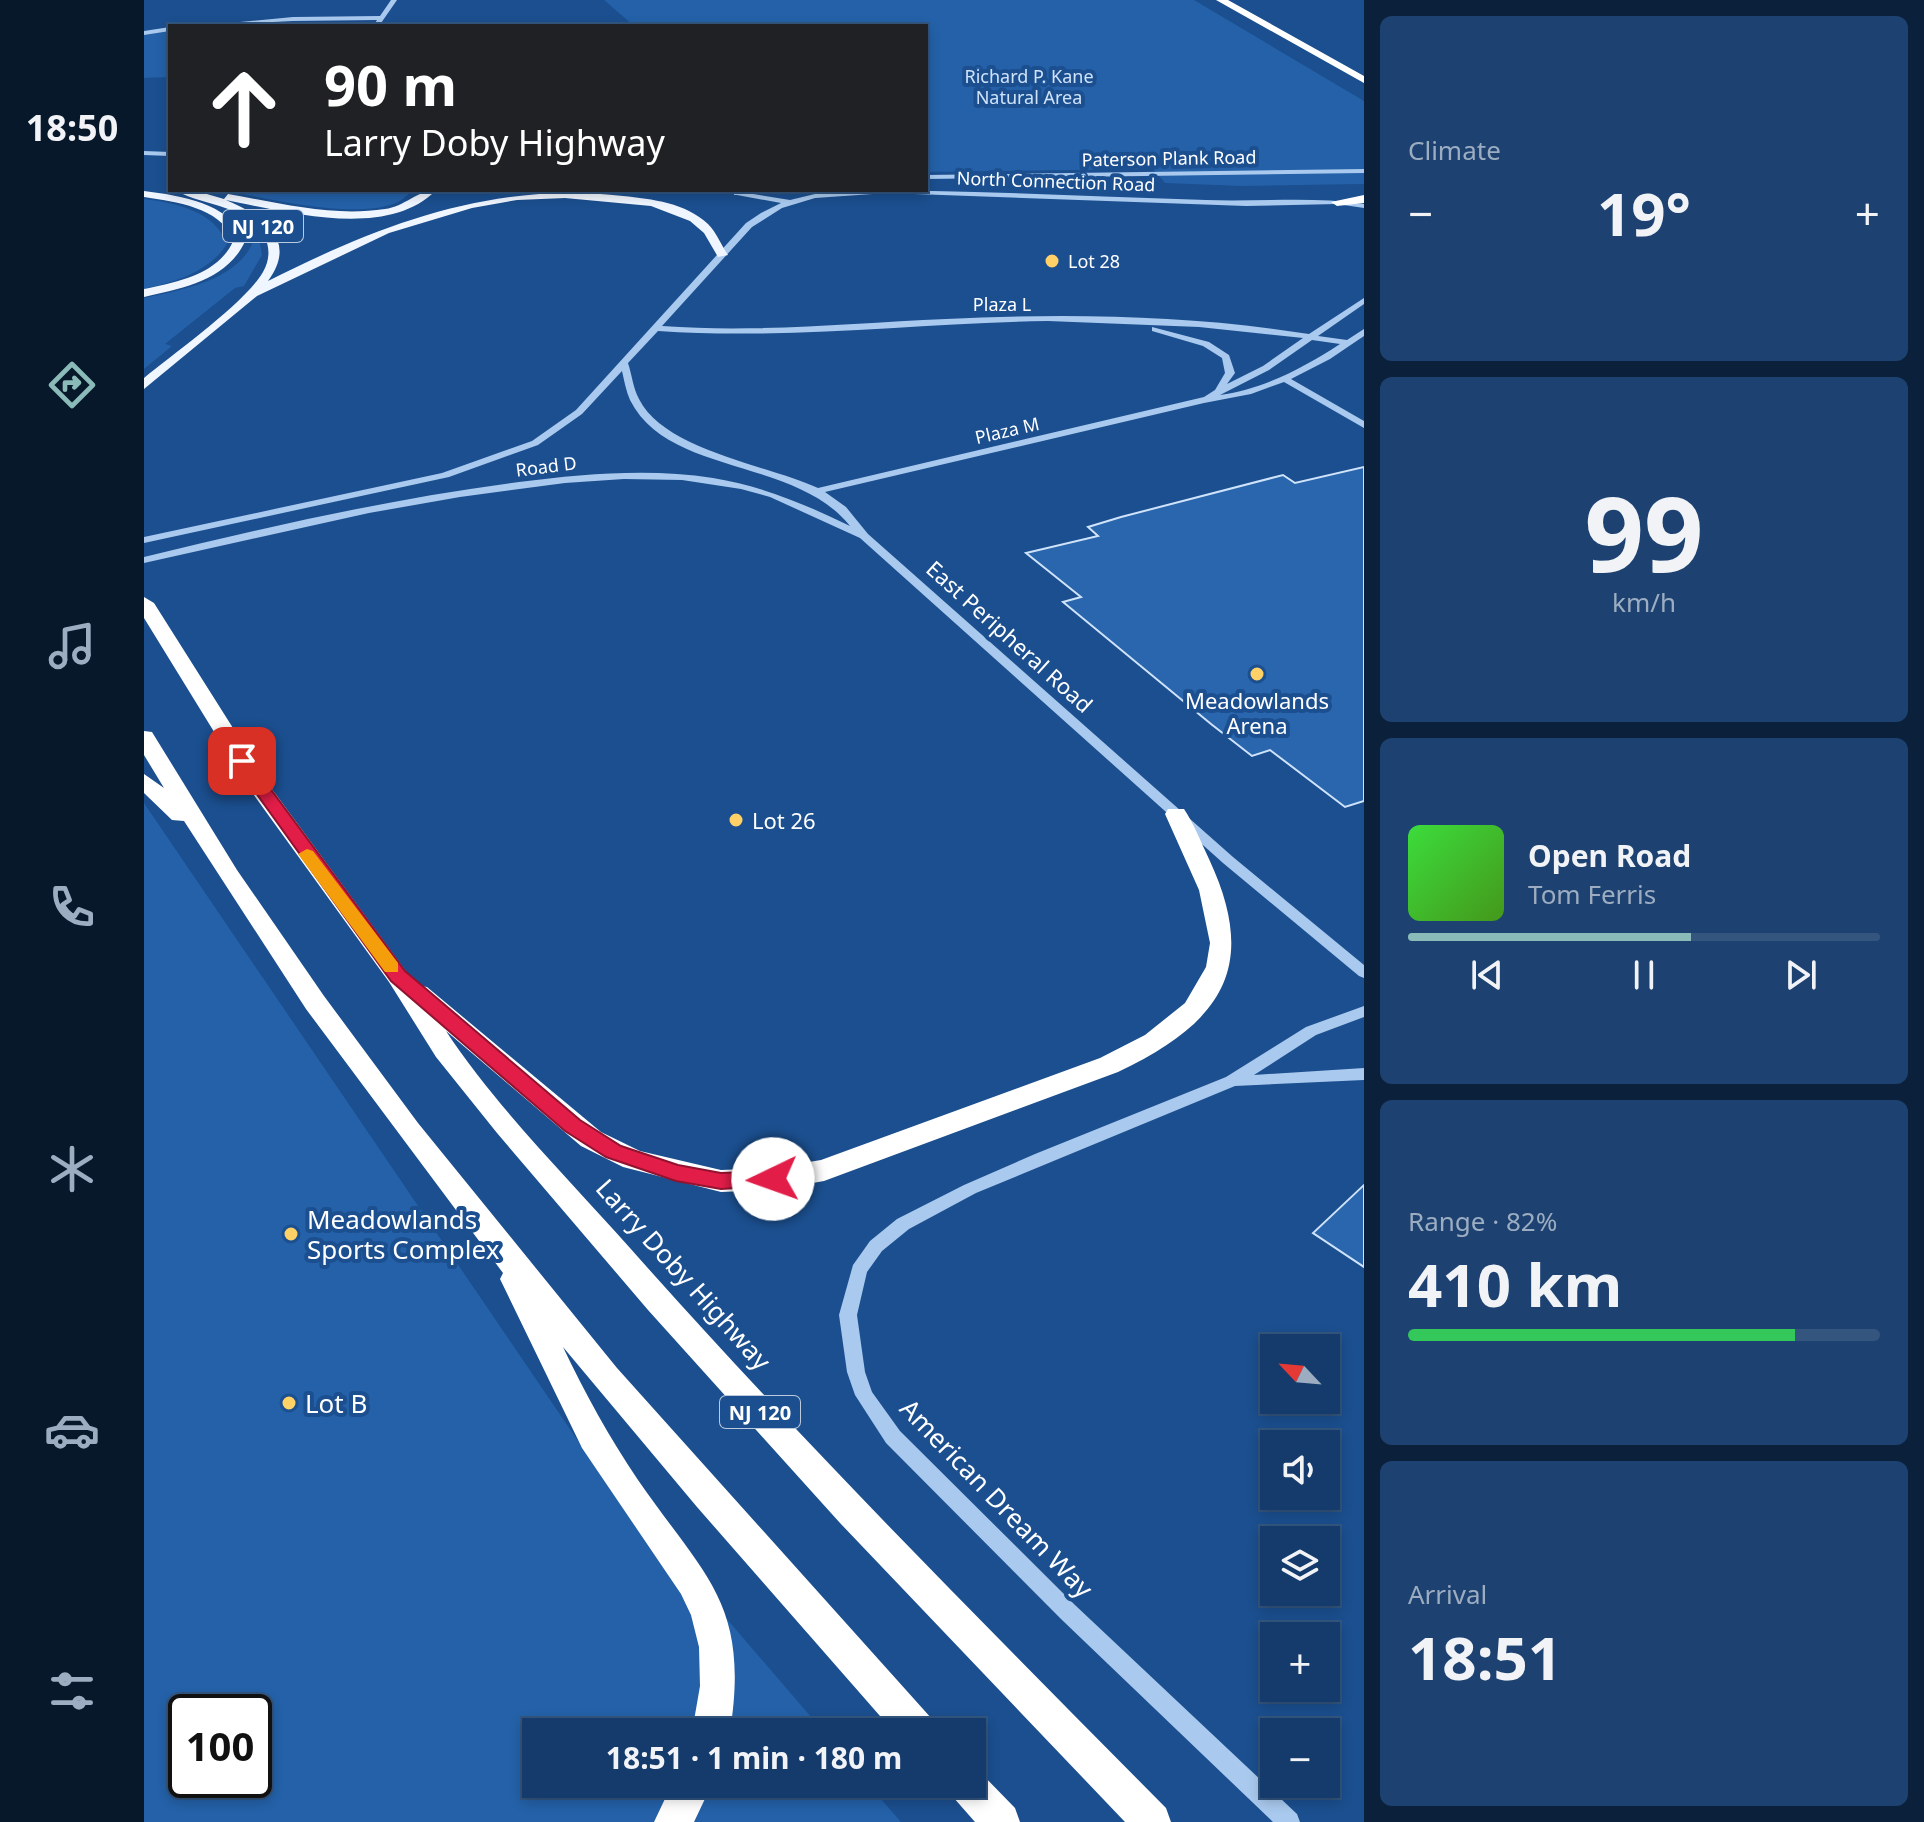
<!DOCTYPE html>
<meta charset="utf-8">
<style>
body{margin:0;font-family:"Noto Sans",sans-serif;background:#1d4271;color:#f1f3f6;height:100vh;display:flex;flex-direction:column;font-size:30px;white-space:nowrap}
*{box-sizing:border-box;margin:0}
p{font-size:26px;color:#9dadc1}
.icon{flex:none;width:44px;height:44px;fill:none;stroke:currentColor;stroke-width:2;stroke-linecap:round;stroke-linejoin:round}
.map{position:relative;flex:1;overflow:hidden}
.panel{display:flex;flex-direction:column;gap:16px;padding:16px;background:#0b203b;width:560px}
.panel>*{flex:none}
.banner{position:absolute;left:24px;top:24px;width:760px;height:168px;border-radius:0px;box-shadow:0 4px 12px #0003,0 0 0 2px #33557e;background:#202124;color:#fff;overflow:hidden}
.needle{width:52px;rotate:296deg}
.tools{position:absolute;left:1116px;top:1334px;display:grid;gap:16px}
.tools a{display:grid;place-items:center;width:80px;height:80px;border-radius:0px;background:#143b6b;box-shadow:0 4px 12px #0003,0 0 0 2px #33557e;font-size:40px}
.speed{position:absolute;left:24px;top:1694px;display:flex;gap:16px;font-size:40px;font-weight:700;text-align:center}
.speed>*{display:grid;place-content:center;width:104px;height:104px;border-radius:50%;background:#143b6b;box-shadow:0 4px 12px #0003,0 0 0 2px #33557e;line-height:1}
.speed .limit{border:4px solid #111;border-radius:12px;background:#fff;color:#111}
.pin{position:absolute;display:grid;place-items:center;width:68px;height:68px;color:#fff;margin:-34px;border-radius:16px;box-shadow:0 4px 12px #0006}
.me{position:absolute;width:88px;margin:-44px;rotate:267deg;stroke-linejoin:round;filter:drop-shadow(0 0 6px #0008)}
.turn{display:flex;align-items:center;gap:28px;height:168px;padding:0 24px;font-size:36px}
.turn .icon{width:104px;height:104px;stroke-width:2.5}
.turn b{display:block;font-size:56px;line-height:68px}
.big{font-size:60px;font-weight:700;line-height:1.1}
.panel .widget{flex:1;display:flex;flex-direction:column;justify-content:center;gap:12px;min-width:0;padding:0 28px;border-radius:12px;background:#1d4271}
.panel .dial{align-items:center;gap:0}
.dial b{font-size:104px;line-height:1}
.song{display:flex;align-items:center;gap:24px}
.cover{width:96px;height:96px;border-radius:12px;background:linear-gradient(135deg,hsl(120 70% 55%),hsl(100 70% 35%))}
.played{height:8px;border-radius:4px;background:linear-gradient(90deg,#8bbbb9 60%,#33557e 60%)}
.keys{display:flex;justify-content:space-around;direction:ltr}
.heat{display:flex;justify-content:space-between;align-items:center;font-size:44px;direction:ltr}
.charge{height:12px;border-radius:6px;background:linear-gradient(90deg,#34c759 82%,#33557e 0)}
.trip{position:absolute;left:378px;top:1718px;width:464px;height:80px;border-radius:0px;background:#143b6b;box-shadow:0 4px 12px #0003,0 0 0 2px #33557e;font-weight:700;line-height:80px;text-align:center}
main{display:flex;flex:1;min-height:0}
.tab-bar{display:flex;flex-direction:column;width:144px;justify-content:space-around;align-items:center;background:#08182b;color:#9dadc1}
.tab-bar .icon{width:56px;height:56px}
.tab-bar .on{color:#8bbbb9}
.tab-bar b{font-size:36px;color:#f1f3f6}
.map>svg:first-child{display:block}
.green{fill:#2461a8;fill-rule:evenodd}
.building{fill:#2a66ad;stroke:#cfe3fa;stroke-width:2}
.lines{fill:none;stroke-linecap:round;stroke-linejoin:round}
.minor{fill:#a9c9ee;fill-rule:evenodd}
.major{fill:#f0f6ff;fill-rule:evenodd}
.highway{fill:#fff;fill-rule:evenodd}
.route{fill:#e11d48;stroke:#92132f;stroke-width:2}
.slow{fill:#f59e0b}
.poi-dot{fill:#ffd166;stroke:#1b4f8f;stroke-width:3}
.labels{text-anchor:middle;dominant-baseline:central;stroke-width:8;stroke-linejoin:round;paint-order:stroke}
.far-park-label{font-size:18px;fill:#cfe3fa;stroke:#1b4f8f}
.far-street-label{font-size:18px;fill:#fff;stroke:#1b4f8f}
.far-poi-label{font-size:18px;fill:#fff;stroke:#1b4f8f;text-anchor:start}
.shield{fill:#1b4f8f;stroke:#bbcadd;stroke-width:2}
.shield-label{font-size:20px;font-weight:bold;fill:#fff}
.street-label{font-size:22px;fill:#fff;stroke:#1b4f8f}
.poi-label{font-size:22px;fill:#fff;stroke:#1b4f8f}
.near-poi-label{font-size:26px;fill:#fff;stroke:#1b4f8f;text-anchor:start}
.near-street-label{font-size:26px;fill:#fff;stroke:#1b4f8f}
</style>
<main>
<nav class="tab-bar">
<b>18:50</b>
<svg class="icon on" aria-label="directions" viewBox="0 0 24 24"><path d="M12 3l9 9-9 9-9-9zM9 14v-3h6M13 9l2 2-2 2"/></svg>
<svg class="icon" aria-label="music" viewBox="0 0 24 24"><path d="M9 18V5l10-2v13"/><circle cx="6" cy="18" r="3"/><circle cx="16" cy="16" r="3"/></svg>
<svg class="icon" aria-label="phone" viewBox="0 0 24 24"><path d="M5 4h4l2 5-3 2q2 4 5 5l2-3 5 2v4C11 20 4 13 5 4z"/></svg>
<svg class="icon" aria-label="climate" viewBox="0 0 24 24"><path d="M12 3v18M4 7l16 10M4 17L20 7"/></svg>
<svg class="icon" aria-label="car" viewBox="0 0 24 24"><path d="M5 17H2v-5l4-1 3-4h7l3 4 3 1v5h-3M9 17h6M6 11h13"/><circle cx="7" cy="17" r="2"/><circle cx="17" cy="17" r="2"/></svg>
<svg class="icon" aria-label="filters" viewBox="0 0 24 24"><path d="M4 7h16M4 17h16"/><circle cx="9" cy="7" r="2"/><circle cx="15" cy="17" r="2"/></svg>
</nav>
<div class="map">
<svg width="1220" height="1822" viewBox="0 0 1220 1822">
<rect width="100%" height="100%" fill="#1b4f8f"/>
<!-- green -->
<path class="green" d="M460,0H1050L1220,101V184L1097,186L1021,183L1009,169L782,172V26H490Z
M26,31V77L0,78V35Z
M81,190H267C246,229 120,198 81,190Z
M0,199C32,203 71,211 83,244C65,272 31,282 0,289Z
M115,238L118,255L100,286L91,288L21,344L28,346L0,369V298C38,290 96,280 110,239Z
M0,803L449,1463L680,1732H392V1784H724L757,1822H0ZM42,1712H110V1780H42Z"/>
<!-- building -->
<path class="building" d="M1220,467V801L1201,807L1126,750L1108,756L1067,724L919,602L937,597L882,553L954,536L944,527L977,517L1139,475L1151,483Z
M1220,1185V1267L1169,1233Z"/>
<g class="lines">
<!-- minor -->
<path class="minor" d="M247,0H253L235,26H229L233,20L149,21L53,26L149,17L236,16Z
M26,27V31L0,35V31Z
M0,151L26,152V156L0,155Z
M1220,169V173L782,179V175Z
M703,190C822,190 942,196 1062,200C1114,202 1168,196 1220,204V208L1193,204L1102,206L743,193L671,198L638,208L608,227L518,326C613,333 707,323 802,319C923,313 1046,315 1165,334L1220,298V304L1174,336L1203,340L1220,329V336L1186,359L1147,379L1220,421V428L1140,382L1107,394L1060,403L681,492L702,507L724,534L1089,857L1220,965V978L1215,976L1079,863L716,538L626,497L597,489L538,480L480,479L421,483L316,497L225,513L0,563V557C124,527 249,498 375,482C439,474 505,468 569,478C618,486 661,504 706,526C651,457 524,476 486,400C482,391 480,380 478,371L438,414L394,445L305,477L0,543V537L298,473L388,441L432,410L602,223L617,213L637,203L593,195H590V191L646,200L671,194ZM904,321L1055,327L1159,338L1119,366L1083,384L1091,373L1085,355L1065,342L1008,327V331L1059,346L1078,358L1081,373L1071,390L1060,397L674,488C624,465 520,450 495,399C489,388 488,375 484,363L514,331C644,340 774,323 904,321ZM1168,340L1196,344C1159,368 1120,389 1076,395L1125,370Z
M1220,1006V1017L1172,1035L1110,1075L1220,1068V1080L1091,1086L832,1193L765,1229L738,1251L723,1272L713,1315L721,1372L728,1392L756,1431L931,1605L1153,1814L1156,1822H1129L917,1619L742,1443L711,1395L703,1372L695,1315L709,1265L726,1241L753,1219L820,1185L891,1154L1082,1077L1162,1027Z"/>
<!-- major -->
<path class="major" d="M31,190H49L80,199L84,194C135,203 188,217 241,209C260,207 274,190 292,190C244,240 143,212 82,200C118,215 155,239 124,281C237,224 350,181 479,196C508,199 542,203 564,224C573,233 577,245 584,255L574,257L560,233L546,221L507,206L421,198L373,200L328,208L245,233L113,296L0,389V378C30,353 101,303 119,272C129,255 125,235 109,223C85,203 54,204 31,190Z
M0,191C38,196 82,202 102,239C85,280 39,288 0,297V289C34,282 76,274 90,239C74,207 33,202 0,197Z"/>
<!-- highway -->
<path class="highway" d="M1072,0H1084L1220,76V83Z
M1220,195V203L1193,206L1187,202Z
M0,597L10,603L125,785L272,985L283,987L457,1132L496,1151L577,1170L629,1168L677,1160L956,1058L1001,1035L1041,1003L1062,967L1066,943L1055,890L1021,814L1024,809H1040C1050,824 1057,842 1065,859C1116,968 1077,1023 974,1072L680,1181L629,1190L577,1192L479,1167L437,1146L302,1031C352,1107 425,1179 486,1248C657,1441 840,1624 1022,1808L1027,1822H981L696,1523L504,1310L353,1133L292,1057L245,982L104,787L0,618Z
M0,731L8,732L93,870L180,996L274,1123L473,1368L788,1719L794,1732H750L553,1507L419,1347C441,1393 465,1437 494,1480C561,1577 606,1603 586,1732H548L556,1686L555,1647L547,1615L537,1594L438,1448L356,1279L359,1273L162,1009L40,821L28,820L0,793V774L20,788L0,755Z
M828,1768L835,1771L871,1808L876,1822H831L809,1797L803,1784H828Z
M528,1784H568L550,1822H510Z"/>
</g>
<!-- route -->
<path class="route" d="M98,756L103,757L261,971L436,1120L477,1146L534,1165L577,1173L629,1171L640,1179L637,1185L577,1189L532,1181L462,1157L421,1131L247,981L89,761Z"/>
<!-- slow -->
<path class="slow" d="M163,849L169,851L254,963V972H241L154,854Z"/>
<!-- markers -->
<g class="poi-dot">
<circle cx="908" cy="261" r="8"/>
<circle cx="1113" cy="674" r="8"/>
<circle cx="592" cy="820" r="8"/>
<circle cx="147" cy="1234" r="8"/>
<circle cx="145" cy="1403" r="8"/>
</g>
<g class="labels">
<!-- far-park labels -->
<g class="far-park-label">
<text x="885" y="76">Richard P. Kane<tspan x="885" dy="21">Natural Area</tspan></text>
</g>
<!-- far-street labels -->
<g class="far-street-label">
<text transform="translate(1025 158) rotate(-1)">Paterson Plank Road</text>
<text transform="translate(912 181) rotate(2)">North Connection Road</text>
<text x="858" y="304">Plaza L</text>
<text transform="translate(863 430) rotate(-13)">Plaza M</text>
<text transform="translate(402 466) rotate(-7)">Road D</text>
</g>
<!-- far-poi labels -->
<g class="far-poi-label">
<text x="924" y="261">Lot 28</text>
</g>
<!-- shield labels -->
<g class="shield">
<rect x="79" y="210" width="80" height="32" rx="6"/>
<rect x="576" y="1396" width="80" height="32" rx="6"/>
</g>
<g class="shield-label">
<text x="119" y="226">NJ 120</text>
<text x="616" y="1412">NJ 120</text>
</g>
<!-- street labels -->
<g class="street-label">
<text transform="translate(866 636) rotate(42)">East Peripheral Road</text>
</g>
<!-- poi labels -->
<g class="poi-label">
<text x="1113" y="700">Meadowlands<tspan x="1113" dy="25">Arena</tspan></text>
<text x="608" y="820" text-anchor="start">Lot 26</text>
</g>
<!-- near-poi labels -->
<g class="near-poi-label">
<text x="163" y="1219">Meadowlands<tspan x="163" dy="30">Sports Complex</tspan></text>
<text x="161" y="1403">Lot B</text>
</g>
<!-- near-street labels -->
<g class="near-street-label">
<text transform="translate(540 1274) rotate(48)">Larry Doby Highway</text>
<text transform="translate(853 1498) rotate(46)">American Dream Way</text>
</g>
</g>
</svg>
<div class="tools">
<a><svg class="needle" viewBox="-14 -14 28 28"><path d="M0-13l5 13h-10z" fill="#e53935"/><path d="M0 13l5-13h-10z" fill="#9dadc1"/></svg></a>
<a><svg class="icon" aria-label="sound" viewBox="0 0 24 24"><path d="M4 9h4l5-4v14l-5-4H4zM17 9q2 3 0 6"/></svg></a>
<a><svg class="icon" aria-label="layers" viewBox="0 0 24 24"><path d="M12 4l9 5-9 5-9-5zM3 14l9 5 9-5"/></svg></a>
<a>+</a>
<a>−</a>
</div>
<div class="speed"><div class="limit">100</div></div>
<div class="pin" style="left:98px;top:761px;background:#d93025"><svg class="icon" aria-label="arrive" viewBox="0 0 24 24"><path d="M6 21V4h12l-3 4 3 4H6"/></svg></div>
<svg class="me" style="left:629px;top:1179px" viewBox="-20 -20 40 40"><circle r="19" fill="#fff"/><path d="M0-13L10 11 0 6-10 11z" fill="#e11d48"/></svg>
<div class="trip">18:51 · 1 min · 180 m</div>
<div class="banner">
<div class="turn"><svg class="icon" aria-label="ahead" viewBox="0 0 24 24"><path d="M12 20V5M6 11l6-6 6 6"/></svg><div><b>90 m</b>Larry Doby Highway</div></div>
</div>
</div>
<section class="panel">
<div class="widget"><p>Climate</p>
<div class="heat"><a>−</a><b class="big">19°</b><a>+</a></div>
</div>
<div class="widget dial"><b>99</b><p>km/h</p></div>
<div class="widget">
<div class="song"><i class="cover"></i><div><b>Open Road</b><p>Tom Ferris</p></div></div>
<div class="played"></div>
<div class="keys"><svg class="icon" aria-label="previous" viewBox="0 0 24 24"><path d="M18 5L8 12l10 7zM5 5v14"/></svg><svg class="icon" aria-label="pause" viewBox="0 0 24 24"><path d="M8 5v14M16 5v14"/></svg><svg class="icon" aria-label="next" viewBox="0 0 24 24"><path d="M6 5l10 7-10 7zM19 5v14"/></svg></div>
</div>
<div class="widget"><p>Range · 82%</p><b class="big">410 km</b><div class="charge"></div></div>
<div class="widget"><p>Arrival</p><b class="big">18:51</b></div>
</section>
</main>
